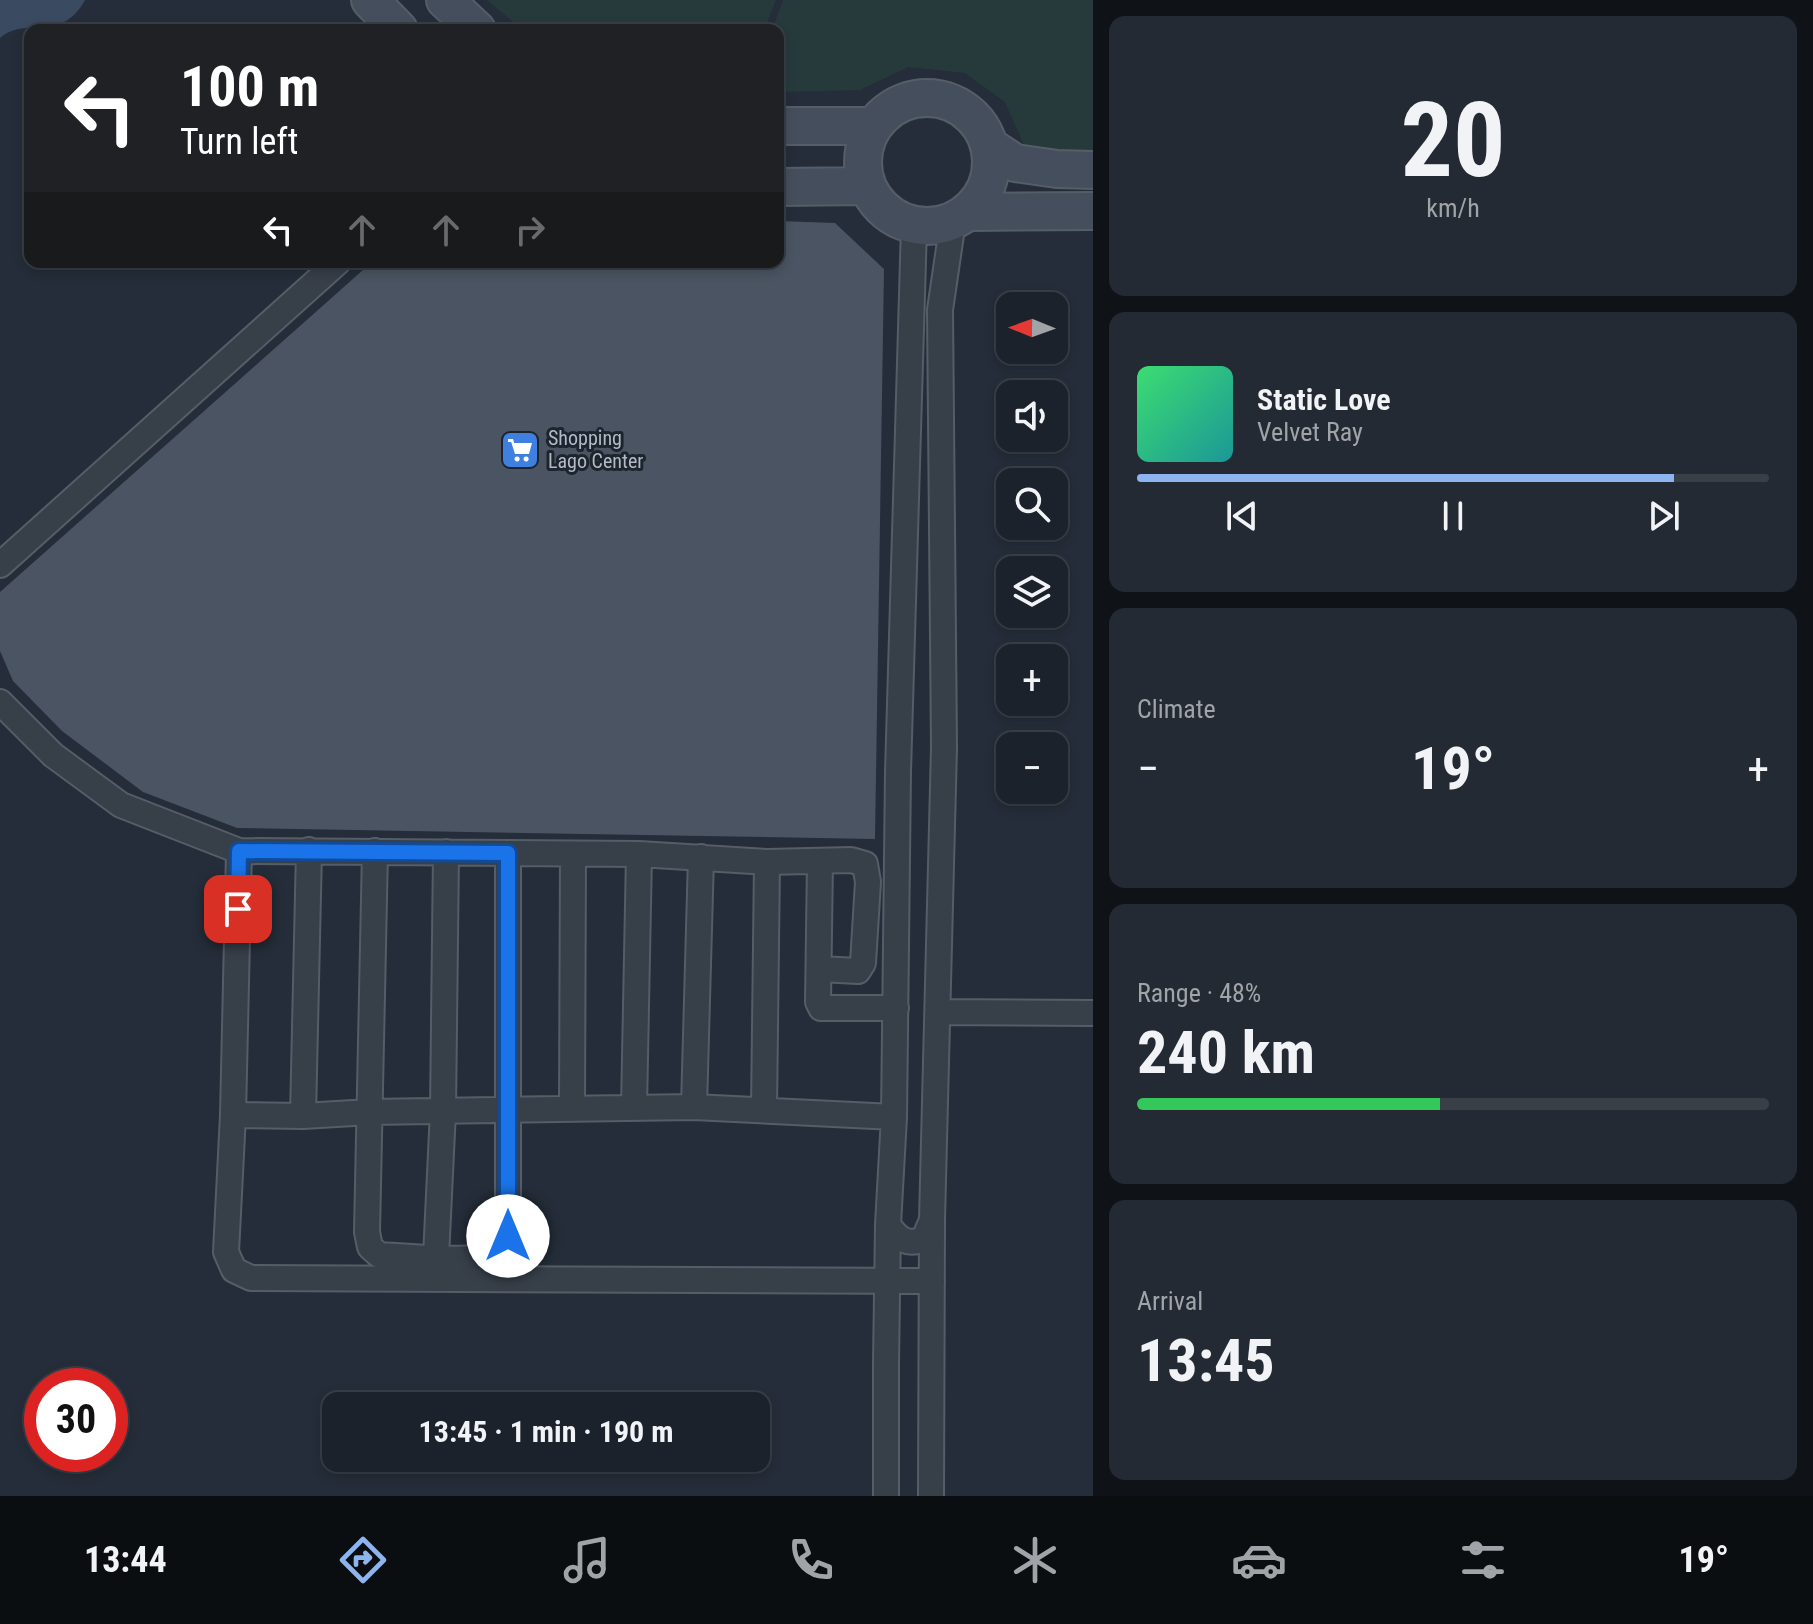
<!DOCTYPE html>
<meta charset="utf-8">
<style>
body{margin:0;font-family:"Roboto Condensed",sans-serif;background:#242a33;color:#f1f3f6;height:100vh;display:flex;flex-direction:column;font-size:30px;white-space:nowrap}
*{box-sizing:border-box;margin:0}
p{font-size:26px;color:#a0a4a9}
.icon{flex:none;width:44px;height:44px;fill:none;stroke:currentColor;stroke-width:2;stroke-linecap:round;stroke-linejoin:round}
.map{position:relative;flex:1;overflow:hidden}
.details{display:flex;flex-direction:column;gap:16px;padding:16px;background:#0f1318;width:720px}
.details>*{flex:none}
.guide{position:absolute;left:24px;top:24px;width:760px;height:244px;border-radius:16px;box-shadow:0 4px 12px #0003,0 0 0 2px #393f47;background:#202124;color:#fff;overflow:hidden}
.needle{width:52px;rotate:271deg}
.tools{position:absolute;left:996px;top:292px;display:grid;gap:16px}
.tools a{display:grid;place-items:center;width:72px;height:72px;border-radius:16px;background:#1b222b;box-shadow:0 4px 12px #0003,0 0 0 2px #393f47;font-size:40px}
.speed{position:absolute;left:24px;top:1368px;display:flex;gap:16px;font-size:40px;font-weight:700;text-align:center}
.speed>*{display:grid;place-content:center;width:104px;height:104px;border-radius:50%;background:#1b222b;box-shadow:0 4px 12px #0003,0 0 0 2px #393f47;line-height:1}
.speed .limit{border:12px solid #d22;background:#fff;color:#111}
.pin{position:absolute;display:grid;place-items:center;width:68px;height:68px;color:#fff;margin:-34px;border-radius:16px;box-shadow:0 4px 12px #0006}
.me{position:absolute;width:88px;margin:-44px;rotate:0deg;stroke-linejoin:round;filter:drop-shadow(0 0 6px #0008)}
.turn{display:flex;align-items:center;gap:28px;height:168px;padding:0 24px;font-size:36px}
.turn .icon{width:104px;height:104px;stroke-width:2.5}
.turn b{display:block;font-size:56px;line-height:68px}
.lanes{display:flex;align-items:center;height:76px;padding:0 24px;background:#0003;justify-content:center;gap:40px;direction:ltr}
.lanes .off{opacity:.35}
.big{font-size:60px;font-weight:700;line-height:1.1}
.details .card{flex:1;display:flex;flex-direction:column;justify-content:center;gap:12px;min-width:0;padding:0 28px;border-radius:16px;background:#242a33}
.details .dial{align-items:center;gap:0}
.dial b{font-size:104px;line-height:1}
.song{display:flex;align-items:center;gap:24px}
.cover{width:96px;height:96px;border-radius:12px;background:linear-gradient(135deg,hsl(140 70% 55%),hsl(180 70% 35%))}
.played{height:8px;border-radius:4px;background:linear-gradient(90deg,#8db4ef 85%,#393f47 85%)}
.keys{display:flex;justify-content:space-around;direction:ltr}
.heat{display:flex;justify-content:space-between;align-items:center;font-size:44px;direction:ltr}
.charge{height:12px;border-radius:6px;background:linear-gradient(90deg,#34c759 48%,#393f47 0)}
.trip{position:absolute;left:322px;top:1392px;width:448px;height:80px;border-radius:16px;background:#1b222b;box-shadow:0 4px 12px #0003,0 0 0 2px #393f47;font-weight:700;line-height:80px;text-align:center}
.menu{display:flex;height:128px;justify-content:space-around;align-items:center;background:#0b0e11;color:#a0a4a9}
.menu .icon{width:56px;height:56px}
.menu .selected{color:#8db4ef}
.menu b{font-size:36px;color:#f1f3f6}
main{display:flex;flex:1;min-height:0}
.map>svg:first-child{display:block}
.green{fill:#273a3b}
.water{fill:#3a4a60}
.building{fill:#4a5462}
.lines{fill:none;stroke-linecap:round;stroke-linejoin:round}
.street-casing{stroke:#555d67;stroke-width:28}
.secondary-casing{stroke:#555d67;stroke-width:40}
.street{stroke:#373f49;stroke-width:24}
.secondary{stroke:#454e5c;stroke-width:36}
.route-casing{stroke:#114b97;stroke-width:20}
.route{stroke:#1a73e8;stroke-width:14}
.labels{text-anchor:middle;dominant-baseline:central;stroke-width:6;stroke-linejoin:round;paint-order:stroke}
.poi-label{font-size:20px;fill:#b2bac5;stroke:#1c242e;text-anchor:start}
</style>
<main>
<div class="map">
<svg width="1093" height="1496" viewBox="0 0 1093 1496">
<rect width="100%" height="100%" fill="#242d39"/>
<!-- green -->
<path class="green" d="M487,0H776L764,30H523Z
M783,0H1093V162L1031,161L1005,102L965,73L908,67L860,90L778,92V30H772Z"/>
<!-- water -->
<path class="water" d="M0,0H85C61,44 27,15 0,38Z"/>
<!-- building -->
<path class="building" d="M778,221L835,223L884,269L875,839L237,828L143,792L62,731L13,681L0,651V592L372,262H778Z"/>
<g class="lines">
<defs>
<path id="street" d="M0,565L338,262
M0,702L53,755L121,805L239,851L639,854L767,862L851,860L865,864L868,882L863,963L858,971L820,969
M239,851L233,1115L226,1252L234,1270L251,1278L932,1281
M375,851L367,1232L370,1247L379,1255C401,1256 458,1262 476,1257C489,1253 500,1246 508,1236V853
M820,861L818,1002L821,1008H896
M938,1012L1093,1013
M694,1107L701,857
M634,1108L639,854
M572,1109L573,855
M764,1110L767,862
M233,1115L303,1116L370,1112L694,1107L894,1117
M303,1116L309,850
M888,1225C898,1239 907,1246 924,1239L932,1220
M436,1257L443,1111L446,852
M886,1496V1363L888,1225L894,1117L898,772L914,226
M931,1496L932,1220L944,747L940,310L953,221"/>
<path id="secondary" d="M370,0L399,30
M445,0L477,30
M863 162a64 64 0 1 1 128 0a64 64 0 1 1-128 0Z
M778,126H874
M989,146L1015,163L1057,169L1093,170
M778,187L867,186
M968,212L1093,211"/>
</defs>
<!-- street casing -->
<use href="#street" class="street-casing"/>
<!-- secondary casing -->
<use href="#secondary" class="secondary-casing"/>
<!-- street -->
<use href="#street" class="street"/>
<!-- secondary -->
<use href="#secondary" class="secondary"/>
</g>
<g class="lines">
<defs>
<path id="route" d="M238,909L239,851L508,853V1236"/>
</defs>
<!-- route casing -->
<use href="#route" class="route-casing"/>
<!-- route -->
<use href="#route" class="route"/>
</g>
<!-- icons -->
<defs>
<symbol id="supermarket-square" viewBox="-11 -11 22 22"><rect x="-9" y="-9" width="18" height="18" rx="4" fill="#3f7fe0" stroke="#1c242e"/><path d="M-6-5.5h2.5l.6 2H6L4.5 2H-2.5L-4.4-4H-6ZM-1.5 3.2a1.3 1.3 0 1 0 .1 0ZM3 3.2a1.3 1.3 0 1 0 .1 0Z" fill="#fff"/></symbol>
</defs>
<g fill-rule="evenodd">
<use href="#supermarket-square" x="498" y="428" width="44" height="44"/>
</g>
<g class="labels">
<!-- poi labels -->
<g class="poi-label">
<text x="548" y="438">Shopping<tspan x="548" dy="23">Lago Center</tspan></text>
</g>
</g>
</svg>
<div class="tools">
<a><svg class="needle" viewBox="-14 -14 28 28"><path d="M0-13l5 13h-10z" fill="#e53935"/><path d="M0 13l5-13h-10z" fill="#a0a4a9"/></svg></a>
<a><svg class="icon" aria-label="sound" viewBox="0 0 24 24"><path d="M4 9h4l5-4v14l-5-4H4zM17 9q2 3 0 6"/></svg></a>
<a><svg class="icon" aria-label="search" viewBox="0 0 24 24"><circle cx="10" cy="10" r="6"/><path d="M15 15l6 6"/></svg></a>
<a><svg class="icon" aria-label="layers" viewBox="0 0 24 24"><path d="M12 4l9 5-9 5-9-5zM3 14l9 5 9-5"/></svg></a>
<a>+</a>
<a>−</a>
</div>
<div class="speed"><div class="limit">30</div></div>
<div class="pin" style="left:238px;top:909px;background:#d93025"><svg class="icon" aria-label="arrive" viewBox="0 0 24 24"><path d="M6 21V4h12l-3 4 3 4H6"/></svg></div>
<svg class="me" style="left:508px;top:1236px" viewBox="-20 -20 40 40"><circle r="19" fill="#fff"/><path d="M0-13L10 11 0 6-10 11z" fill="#1a73e8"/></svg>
<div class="trip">13:45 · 1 min · 190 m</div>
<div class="guide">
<div class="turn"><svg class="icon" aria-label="left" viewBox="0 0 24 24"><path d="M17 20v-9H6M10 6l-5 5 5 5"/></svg><div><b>100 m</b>Turn left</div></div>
<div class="lanes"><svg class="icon" aria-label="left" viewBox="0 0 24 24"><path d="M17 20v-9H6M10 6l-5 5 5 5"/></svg><svg class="icon off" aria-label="ahead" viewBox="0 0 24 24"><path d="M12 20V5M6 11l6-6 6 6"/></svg><svg class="icon off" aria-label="ahead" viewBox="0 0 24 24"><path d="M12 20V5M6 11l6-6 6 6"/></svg><svg class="icon off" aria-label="right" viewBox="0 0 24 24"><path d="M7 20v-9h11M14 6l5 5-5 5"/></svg></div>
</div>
</div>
<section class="details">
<div class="card dial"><b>20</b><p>km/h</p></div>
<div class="card">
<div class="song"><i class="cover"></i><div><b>Static Love</b><p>Velvet Ray</p></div></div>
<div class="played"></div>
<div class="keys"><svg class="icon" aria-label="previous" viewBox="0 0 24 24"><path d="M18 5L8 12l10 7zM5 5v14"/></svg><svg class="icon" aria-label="pause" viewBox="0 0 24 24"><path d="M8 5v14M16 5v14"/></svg><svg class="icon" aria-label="next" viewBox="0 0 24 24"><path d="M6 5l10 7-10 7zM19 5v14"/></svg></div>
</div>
<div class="card"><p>Climate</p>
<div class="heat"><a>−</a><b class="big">19°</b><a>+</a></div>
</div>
<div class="card"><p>Range · 48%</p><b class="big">240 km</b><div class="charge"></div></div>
<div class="card"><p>Arrival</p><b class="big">13:45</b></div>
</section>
</main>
<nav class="menu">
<b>13:44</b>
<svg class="icon selected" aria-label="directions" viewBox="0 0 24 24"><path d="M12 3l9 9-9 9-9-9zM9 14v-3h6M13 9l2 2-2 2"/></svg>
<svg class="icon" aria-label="music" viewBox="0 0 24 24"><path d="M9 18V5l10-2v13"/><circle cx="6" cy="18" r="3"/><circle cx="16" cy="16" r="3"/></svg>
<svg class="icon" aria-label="phone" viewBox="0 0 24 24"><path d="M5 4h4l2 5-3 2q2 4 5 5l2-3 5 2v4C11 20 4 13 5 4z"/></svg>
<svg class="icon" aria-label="climate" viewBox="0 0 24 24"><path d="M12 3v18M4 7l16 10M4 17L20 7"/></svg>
<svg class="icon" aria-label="car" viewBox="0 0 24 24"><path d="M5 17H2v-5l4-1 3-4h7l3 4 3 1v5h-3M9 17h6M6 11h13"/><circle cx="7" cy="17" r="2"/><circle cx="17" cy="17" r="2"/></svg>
<svg class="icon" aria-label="filters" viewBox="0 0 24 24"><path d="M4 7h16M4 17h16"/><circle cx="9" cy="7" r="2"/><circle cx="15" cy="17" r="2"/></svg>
<b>19°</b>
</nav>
